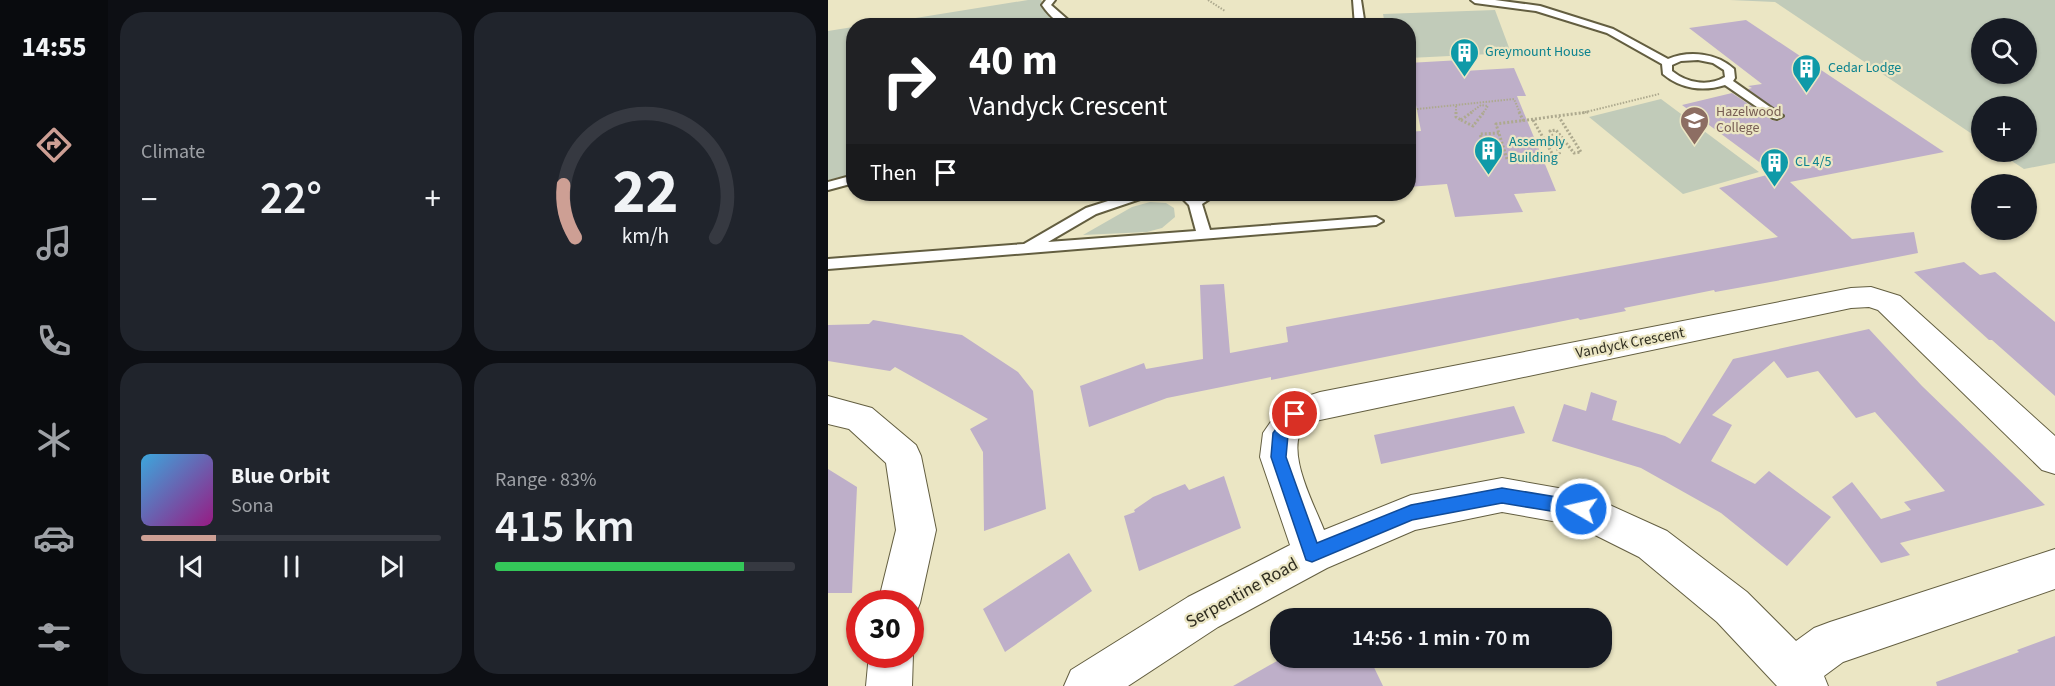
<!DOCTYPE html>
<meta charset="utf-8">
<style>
body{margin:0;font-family:"Source Sans 3",sans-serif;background:#20242c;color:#f1f3f6;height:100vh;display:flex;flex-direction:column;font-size:22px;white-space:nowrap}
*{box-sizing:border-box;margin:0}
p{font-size:20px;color:#9ea1a6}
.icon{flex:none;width:33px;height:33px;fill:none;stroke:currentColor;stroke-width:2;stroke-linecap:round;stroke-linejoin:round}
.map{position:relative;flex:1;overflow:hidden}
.details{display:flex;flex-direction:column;gap:12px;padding:12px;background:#0d0f14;width:720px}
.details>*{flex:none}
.banner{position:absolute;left:18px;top:18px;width:570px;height:183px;border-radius:24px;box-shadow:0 2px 4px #0004;background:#202124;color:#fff;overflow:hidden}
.controls{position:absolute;left:1143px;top:18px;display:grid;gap:12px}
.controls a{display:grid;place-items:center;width:66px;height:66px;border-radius:50%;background:#171b24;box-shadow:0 2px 4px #0004;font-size:30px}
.speed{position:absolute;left:18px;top:590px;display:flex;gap:12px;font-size:30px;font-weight:700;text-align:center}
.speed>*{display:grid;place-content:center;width:78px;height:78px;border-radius:50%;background:#171b24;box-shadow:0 2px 4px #0004;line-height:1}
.speed .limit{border:9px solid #d22;background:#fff;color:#111}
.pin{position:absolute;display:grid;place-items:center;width:51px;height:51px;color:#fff;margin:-26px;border:3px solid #fff;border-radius:50%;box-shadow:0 2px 6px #0007}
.me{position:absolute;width:66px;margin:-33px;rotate:279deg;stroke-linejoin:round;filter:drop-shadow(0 0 4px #0008)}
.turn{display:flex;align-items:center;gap:21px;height:126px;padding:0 24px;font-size:27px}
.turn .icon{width:78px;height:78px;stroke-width:2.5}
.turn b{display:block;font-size:42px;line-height:51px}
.then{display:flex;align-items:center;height:57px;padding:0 24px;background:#0003;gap:12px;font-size:22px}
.big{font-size:45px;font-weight:600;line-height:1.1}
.details .card{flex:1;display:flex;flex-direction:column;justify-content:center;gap:9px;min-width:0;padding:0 21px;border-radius:24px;background:#20242c}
.details .dial{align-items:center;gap:0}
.dial svg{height:156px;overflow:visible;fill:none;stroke:#363941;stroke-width:7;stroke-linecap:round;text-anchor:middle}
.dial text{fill:#f1f3f6;stroke:none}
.song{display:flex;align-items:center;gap:18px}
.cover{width:72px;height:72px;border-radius:9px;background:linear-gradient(135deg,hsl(200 70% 55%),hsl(310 70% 35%))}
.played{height:6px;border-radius:3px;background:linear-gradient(90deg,#cd9f94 25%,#363941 25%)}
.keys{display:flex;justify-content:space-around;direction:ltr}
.heat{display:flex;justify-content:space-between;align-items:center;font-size:33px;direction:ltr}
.charge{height:9px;border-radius:4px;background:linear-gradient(90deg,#34c759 83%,#363941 0)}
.details .tiles{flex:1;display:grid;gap:12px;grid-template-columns:repeat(2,1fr)}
.trip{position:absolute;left:442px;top:608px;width:342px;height:60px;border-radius:24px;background:#171b24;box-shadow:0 2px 4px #0004;font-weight:600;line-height:60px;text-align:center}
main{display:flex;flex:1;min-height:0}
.tabs{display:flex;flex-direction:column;width:108px;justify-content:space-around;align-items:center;background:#090b0e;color:#9ea1a6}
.tabs .icon{width:42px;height:42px}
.tabs .current{color:#cd9f94}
.tabs b{font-size:27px;color:#f1f3f6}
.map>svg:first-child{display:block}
.green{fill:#c1cbb9;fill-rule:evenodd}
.building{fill:#beafc9}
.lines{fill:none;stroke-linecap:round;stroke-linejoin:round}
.lane-casing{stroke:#635e40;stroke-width:4}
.street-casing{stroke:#635e40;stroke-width:2}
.path-far1{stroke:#ada98e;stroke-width:2;stroke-dasharray:1.5 1.5;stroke-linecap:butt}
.path{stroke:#ada98e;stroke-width:3;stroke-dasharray:2 2;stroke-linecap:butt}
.lane{fill:#fff;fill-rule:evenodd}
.street{fill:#fff;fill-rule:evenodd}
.route{fill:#1a73e8;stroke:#114b97;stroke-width:1.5}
.labels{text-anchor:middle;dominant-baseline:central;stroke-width:4.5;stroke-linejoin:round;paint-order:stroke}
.far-culture-label{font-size:14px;fill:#0d838f;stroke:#ebe6c4;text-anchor:start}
.far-education-label{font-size:14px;fill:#785e54;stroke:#ebe6c4;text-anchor:start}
.street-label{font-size:15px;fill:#2f2d20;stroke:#ebe6c4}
.near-street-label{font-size:18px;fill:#2f2d20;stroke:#ebe6c4}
</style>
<main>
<nav class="tabs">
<b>14:55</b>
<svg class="icon current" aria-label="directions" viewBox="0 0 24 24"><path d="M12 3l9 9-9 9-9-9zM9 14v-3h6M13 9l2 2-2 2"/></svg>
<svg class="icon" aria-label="music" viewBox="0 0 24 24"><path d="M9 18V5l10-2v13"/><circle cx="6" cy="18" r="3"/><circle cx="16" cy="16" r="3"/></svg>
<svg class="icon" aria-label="phone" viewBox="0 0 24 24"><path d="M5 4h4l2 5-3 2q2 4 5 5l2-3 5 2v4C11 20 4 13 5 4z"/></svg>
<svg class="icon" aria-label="climate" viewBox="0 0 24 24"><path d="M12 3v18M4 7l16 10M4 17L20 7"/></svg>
<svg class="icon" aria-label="car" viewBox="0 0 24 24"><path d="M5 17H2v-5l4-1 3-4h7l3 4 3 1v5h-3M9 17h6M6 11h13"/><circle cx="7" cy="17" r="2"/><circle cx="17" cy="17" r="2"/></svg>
<svg class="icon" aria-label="filters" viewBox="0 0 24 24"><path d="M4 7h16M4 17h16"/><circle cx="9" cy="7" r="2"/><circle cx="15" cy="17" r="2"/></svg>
</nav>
<section class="details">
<div class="tiles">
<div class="card"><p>Climate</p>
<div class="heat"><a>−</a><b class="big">22°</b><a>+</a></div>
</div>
<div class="card dial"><svg viewBox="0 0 100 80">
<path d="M14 69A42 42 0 1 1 86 69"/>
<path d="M14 69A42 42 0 0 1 8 42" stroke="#cd9f94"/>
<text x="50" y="56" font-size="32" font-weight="700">22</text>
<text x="50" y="72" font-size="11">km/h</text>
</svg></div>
<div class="card">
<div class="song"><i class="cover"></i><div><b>Blue Orbit</b><p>Sona</p></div></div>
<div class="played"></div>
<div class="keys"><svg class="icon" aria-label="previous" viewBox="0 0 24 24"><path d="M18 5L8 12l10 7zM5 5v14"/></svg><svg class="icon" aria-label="pause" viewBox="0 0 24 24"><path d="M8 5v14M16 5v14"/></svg><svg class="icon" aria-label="next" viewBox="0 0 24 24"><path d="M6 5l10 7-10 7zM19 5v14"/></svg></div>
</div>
<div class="card"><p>Range · 83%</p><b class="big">415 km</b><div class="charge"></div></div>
</div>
</section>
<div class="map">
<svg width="1227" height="686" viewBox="0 0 1227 686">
<rect width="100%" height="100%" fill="#ebe6c4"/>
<!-- green -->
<path class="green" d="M200,0H213L226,18L236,25L38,26Z
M902,0H1227V163L1196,169L1170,152H1198V106H1154L1153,140L947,2ZM1198,28V74H1154V28Z
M667,10L683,53L581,58L580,26L557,25L555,14Z
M25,27V174L0,180V31Z
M833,99L931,172L855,194L761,117Z
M322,202L338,203L346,208L347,217L334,228L319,232L255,235L304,207Z"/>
<!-- building -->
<path class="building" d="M918,20L1116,152L962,182L1024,239L1086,232L1090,253L948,281L887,292L886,290L796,308L798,311L752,320L750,318L443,380V377L339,398L261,427L252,386L316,363L318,369L375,359L372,285L396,284L402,353L460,342L458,327L950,237L891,188L946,173L854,105L904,93L944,120L950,121L957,117L920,89L924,88L920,86L934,84L861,28Z
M633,60L636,71L686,68L698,96H689L728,191L686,194L695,212L627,217L619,184L580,187V132L593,131L580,63Z
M1136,262L1152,275L1167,272L1227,322V396L1164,340H1161L1086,272Z
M45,320L134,335L190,372L205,391L218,509L156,531L155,452L142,429L160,419L67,367L62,371L0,361V325L41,324Z
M1041,329L1094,386L1217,505L1072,543L1082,555L1053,563L1004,497L1024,482L1053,519L1083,510L1076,502L1117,491L1047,412L1028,418L990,371L959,378L946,361L884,415L904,425L883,461L927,484L941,471L1003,517L959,566L893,513L813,468L724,441L736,404L758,411L763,392L789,401L784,420L837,436L852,444L905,359Z
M686,406L697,433L553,464L546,435Z
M0,469L29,487L24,593H0Z
M396,476L413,528L311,571L296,516L307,512L306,510L325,497L357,484L361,490Z
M241,553L264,591L177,652L155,609Z
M1227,636V686H1109L1108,682L1191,652L1189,650Z
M456,657H541L555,686H405Z"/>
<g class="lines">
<defs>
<path id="lane" d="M218,0H227L223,5L247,26C232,26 222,17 214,5Z
M525,0H533L537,26H527Z
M643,0H667L712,6L785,29L840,59C861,50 889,53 906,69L907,78L905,81L955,116L949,119L945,118L897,85C875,92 853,89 835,74L834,64L779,33L708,11L647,3ZM870,60L885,63L896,70L897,77C880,87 859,83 844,71V65L853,61Z
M26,175V183L0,190V182Z
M302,194H320L318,197L268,214L220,242L368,231L361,205L350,194H366L369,196L374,194H389L374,204L382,230L548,217L555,221L548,225L0,269V259L196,244L258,208Z"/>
<path id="street" d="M1043,287L1072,296L1227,436V474L1214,470L1050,310L1041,307L1023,308L492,420C488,421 482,422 479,424C453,445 487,506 496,530L583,495L674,478L753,492L839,531L919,592L968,641L986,628L1002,622L1227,549V589L1015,662L996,676L1000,686H949L889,622L811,557L747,525L674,512L587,530L499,568L390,627L300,686H236L243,670L360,597L462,545L432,457L435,433L455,404L492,392L1023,288Z
M0,396L44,408L88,445L93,456L108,530L92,603L86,618L82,619V603H50L68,530L58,463L21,429L0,424Z
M82,647L85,654L84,686H38L41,654H82Z"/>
</defs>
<!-- lane casing -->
<use href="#lane" class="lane-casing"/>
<!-- street casing -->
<use href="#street" class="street-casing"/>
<!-- path-far1 -->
<path class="path-far1" d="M380,0L397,11
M628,106V113
M580,110L686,99L692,113
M642,113L653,105L660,106L655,113
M754,113L831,94"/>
<!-- path -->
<path class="path" d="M628,112V117L633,120
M691,112L696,122
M633,120L645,126L656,112
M633,120L644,112
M705,120L725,155H732L722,131L728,130L746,153L753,152L731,117
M679,159L668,124L760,112
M660,160L652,134L671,133
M437,197L440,194"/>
<!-- lane -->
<use href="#lane" class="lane"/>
<!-- street -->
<use href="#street" class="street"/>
</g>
<!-- route -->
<path class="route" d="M467,408L472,410L474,414L460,435L458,457L489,543L583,505L674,488L753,501L759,503L761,509L759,514L753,516L674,503L584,520L484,562L478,560L476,554L443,457L445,433L462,410Z"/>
<!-- icons -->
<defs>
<symbol id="building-pin" viewBox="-11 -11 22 30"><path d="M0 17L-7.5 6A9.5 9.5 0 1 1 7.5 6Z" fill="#0f9aa8" stroke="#ebe6c4"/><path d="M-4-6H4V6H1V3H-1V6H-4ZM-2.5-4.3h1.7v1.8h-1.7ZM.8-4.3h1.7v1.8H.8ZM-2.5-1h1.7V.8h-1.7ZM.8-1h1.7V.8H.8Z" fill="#fff"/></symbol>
<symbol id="school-pin" viewBox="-11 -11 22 30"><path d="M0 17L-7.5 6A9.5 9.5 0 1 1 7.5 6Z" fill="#8d6e63" stroke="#ebe6c4"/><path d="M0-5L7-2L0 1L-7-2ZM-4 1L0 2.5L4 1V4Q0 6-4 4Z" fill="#fff"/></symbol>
</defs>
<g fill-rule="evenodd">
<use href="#building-pin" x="620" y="36" width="33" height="45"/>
<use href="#building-pin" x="962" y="52" width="33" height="45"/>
<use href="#school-pin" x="850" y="104" width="33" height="45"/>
<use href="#building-pin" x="644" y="134" width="33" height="45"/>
<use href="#building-pin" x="930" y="146" width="33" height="45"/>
</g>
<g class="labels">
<!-- far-culture labels -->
<g class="far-culture-label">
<text x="657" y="52">Greymount House</text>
<text x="1000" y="68">Cedar Lodge</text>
<text x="681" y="142">Assembly<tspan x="681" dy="16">Building</tspan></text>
<text x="967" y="162">CL 4/5</text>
</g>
<!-- far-education labels -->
<g class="far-education-label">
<text x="888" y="112">Hazelwood<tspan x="888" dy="16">College</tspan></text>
</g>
<!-- street labels -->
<g class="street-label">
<text transform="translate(802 343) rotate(-11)">Vandyck Crescent</text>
</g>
<!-- near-street labels -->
<g class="near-street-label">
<text transform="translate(414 593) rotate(-29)">Serpentine Road</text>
</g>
</g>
</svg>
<div class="controls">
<a><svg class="icon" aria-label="search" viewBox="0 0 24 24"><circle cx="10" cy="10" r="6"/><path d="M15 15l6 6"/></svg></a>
<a>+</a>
<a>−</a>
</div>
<div class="speed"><div class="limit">30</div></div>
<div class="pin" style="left:467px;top:414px;background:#d93025"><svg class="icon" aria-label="arrive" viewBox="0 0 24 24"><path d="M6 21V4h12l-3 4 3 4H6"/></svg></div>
<svg class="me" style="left:753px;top:509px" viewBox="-20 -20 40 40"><circle r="17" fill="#1a73e8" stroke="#fff" stroke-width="3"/><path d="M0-11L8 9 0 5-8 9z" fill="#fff"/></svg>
<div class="trip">14:56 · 1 min · 70 m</div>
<div class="banner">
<div class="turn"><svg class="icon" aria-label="right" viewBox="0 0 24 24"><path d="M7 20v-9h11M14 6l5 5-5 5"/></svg><div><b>40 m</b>Vandyck Crescent</div></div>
<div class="then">Then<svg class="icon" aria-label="arrive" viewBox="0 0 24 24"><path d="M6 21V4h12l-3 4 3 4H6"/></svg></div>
</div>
</div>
</main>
